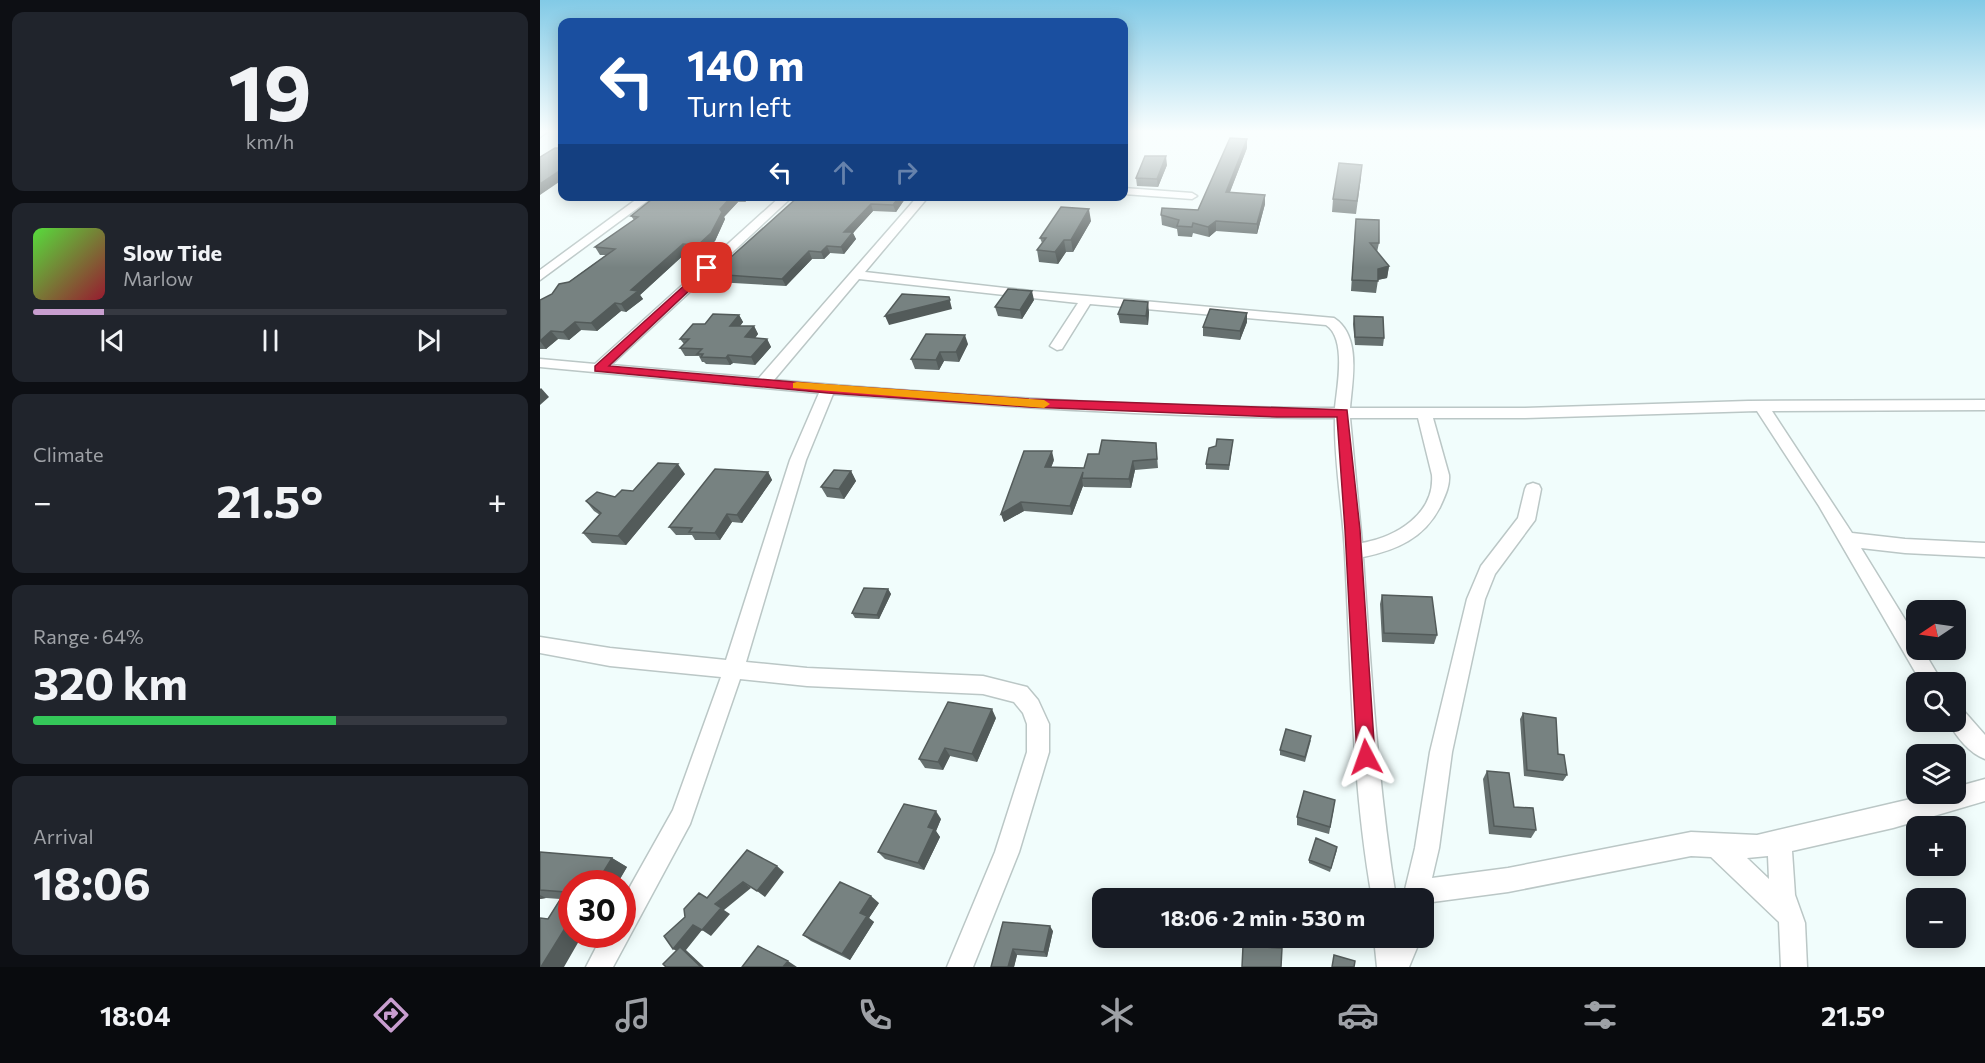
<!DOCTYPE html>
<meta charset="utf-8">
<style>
body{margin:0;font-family:Commissioner,sans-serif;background:#20242c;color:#f1f3f6;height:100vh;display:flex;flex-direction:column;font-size:22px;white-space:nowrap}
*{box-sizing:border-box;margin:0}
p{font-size:20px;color:#9ea1a6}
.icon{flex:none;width:33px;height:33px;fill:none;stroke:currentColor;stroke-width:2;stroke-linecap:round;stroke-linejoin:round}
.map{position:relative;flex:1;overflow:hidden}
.drawer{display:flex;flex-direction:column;gap:12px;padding:12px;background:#0d0f14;width:540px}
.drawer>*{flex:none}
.top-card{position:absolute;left:18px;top:18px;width:570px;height:183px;border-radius:12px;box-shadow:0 3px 15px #0003;background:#1a4fa0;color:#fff;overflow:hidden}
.needle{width:39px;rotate:257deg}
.buttons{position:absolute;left:1366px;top:600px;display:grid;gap:12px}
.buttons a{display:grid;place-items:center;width:60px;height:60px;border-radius:12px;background:#171b24;box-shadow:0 3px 15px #0003;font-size:30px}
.speed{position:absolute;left:18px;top:870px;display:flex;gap:12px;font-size:30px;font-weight:700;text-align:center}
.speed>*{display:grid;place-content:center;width:78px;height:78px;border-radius:50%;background:#171b24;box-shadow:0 3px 15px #0003;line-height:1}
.speed .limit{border:9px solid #d22;background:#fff;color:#111}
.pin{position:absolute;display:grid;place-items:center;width:51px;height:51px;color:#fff;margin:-26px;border-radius:12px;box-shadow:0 3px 9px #0006}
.me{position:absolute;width:66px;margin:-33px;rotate:356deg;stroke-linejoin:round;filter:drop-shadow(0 0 4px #0008)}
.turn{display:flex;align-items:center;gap:21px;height:126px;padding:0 30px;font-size:27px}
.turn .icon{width:78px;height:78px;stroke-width:2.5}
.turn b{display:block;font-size:42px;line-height:51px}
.lanes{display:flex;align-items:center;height:57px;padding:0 30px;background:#0003;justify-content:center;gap:30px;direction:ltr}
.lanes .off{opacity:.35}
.big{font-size:45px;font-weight:700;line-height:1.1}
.drawer .widget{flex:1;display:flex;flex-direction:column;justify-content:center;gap:9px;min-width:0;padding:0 21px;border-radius:12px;background:#20242c}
.drawer .dial{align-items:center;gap:0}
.dial b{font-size:78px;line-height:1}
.song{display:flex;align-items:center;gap:18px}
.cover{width:72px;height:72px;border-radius:9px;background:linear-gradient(135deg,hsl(110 70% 55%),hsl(350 70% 35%))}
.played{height:6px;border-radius:3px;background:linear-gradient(90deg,#c89ecf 15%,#363941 15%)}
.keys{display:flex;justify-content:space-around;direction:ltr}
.heat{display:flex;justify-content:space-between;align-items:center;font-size:33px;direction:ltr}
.charge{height:9px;border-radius:4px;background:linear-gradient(90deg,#34c759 64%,#363941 0)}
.trip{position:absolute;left:552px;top:888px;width:342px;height:60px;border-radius:12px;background:#171b24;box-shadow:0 3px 15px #0003;font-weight:700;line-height:60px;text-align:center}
.tab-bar{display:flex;height:96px;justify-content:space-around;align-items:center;background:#090b0e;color:#9ea1a6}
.tab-bar .icon{width:42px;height:42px}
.tab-bar .selected{color:#c89ecf}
.tab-bar b{font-size:27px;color:#f1f3f6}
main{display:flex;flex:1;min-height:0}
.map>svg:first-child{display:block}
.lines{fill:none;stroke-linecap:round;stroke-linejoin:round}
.street-casing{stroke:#bbc7c6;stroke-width:3}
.street{fill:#fff;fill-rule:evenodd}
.wall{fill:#66706f}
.shaded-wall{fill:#535b5a}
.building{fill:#778281;stroke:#535b5a;stroke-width:1.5}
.route{fill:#e11d48;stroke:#92132f;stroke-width:1.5}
.slow{fill:#f59e0b}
</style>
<main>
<section class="drawer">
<div class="widget dial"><b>19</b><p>km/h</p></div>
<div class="widget">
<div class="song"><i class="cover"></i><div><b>Slow Tide</b><p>Marlow</p></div></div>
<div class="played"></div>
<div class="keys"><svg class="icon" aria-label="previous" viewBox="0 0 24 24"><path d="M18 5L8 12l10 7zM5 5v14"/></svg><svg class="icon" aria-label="pause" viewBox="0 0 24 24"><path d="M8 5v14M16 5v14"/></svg><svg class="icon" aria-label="next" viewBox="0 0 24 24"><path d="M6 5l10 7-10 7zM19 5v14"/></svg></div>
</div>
<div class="widget"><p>Climate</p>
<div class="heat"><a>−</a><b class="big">21.5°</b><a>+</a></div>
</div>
<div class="widget"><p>Range · 64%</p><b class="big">320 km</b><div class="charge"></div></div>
<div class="widget"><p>Arrival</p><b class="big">18:06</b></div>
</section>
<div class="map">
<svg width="1445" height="967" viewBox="0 0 1445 967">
<rect width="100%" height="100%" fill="#f1fdfc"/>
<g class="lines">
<defs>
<path id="street" d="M0,132H7L0,137Z
M584,188L652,193L657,196L652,199L584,194Z
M101,196H114L0,280V270Z
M241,196H253L71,365L219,378L378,196H389L325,272L491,291L794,318C822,336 812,381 810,408H985L1208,401L1445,400V410L1232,411L1312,533L1365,539L1445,543V557L1365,553L1321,548L1377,639V650H1383L1402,682H1381L1279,506L1217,411L985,418H893L909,475C910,486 905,496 900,507C884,538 857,550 823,557C831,672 838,785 856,898H832C812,785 811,669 805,554C803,509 794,463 795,418C627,418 460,406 293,394L266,460L206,662L267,668L443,676L487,687L498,700L509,724V752L479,852L433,967H407L455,852L487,752V724L483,713L474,702L443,694L267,686L200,679L150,824L73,967H46L63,934H82V901L133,810L181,677L70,666L0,653V637L70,648L186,660L250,460L279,393L0,367V359L55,364ZM319,279L538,303L510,346L517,350L522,349L550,304L786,325C807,338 797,387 795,408C608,408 420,396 234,380ZM810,418H878L892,475C895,514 856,537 822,543Z
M993,483L999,485L1001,489L995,520L955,574L945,599L912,752L899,848L892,878L968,868L1151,832L1217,835L1392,794H1416V787L1445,779V801L1353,828L1252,851L1255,895L1265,923L1267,967H1241L1239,922L1171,857L1151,856L968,892L885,903L884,907V898H863L875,848L890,752L927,599L941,566L978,518L985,489L987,485ZM1228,856L1229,879L1207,858Z
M1416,707L1423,710L1445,735V759C1429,753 1418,738 1409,724L1407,722H1416Z
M834,938H881L869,967H837Z"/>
</defs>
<!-- street casing -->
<use href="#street" class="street-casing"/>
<!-- street -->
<use href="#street" class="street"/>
</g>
<!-- wall -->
<path class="wall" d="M707,148L690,192L725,204L717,234L676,231L669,237L653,233L652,237L638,236L637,229L622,225L621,215L658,210Z
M627,165L618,187L597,186L596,178Z
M821,177L816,214L792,212L793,199Z
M116,196H211L205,202H198L184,217L185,219L175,241L162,252L148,251L100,295L103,299L86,312L81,311L57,331L41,330L29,340L18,339L6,349H0V300L12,294L66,255H60L55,247L94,220L91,216Z
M259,196H367L356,212L333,211L313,233L316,239L304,254L290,253L284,259H272L246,286L176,282L172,274Z
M551,221L533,252H526L518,264L499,262L497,250L502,243L500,238Z
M815,229L839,243L837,252L849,266L847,278L838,280L836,293L811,291Z
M494,300L482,319L458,316L455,307Z
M609,312L608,325L580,323L578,314Z
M707,313V322L700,340L663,336V327Z
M199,315L203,322L200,326H214L218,334L215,338L227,339L231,347L215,365L193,363L190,365L166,364L164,362H162L159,356H145L140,348L144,344L140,339L165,324Z
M814,316L844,338L843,346L815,345L813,324Z
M428,344L419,362L404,361L399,370L375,369L371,359Z
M693,440L689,470L666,469V464Z
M616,443L618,468L595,470L591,488L544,487L543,486L532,515L484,511L464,522L461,514L514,460L511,467L544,468L559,454Z
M311,471L316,481L304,499L287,497L281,487Z
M228,472L232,480L202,523L192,522L180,540H155L152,535H136L129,527Z
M145,474L86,545L52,543L43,533L60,515L54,511L46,501L75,497Z
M348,589L351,594L339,619L315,618L312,613Z
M842,595L897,635L894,644L842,642L840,604Z
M983,713L1018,754L1027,775L1023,781L984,776L980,719Z
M456,718L437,762L410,756L403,770L385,768L379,759Z
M771,740L765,762L740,755V750Z
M947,771L974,807L996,830L991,838L949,834L943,779Z
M794,808L789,834L757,825V817Z
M401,819L396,831L400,837L384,870L345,859L338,852Z
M797,850L790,872L769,863V860Z
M0,852L72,858L87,867L77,884H32L8,919L20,899L6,898L0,899Z
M339,903L329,918L334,922L310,960L271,941L263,935Z
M463,922L513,931L507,957L477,955L474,967H451Z"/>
<!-- shaded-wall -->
<path class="shaded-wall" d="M707,139V148L686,202V192Z
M626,156L627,165L618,187L617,179Z
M22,169V180L0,195V184Z
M725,195V204L717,234V224Z
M192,196H195L198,202L184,217L180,209Z
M202,196H211L205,202Z
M360,196H367L356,212L353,205Z
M331,204L333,211L313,233L316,239L304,254L301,247L304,232Z
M549,209L551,221L533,252L531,240Z
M182,212L185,219L175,241L162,252L158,245Z
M676,221V231L669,237L668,227Z
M524,240L526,252L518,264L515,252Z
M143,244L148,251L100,295L103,299L86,312L81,304L91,290Z
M287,246L290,253L284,259L281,252Z
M269,251L272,259L246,286L242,279Z
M849,266L847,278L837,280L838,269Z
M492,291L494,300L482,319L480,310Z
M409,297L412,309L349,325L345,316Z
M608,302L609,312L608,325L606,316Z
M75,303L81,311L57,331L51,323Z
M707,313V322L700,340V331Z
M199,315L203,322L194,334L190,326Z
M35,322L41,330L29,340L23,332Z
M214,326L218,334L210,345L205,337Z
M11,331L18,339L6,349L0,341Z
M425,335L428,344L419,362L416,352Z
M227,339L231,347L215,365L211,357Z
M400,352L404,361L399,370L396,360Z
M188,355L193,363L190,365L186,358Z
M1,388L9,397L0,405V389Z
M512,451L514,460L508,476L505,467Z
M593,461L595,470L591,488L589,479Z
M138,464L145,474L86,545L78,536Z
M311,471L316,481L304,499L299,489Z
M228,472L232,480L202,523L197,515Z
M543,472L542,478L543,486L532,515L530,506Z
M481,502L484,511L464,522L461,514Z
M187,514L192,522L180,540L175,533Z
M348,589L351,594L339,619L337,615Z
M452,709L456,718L437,762L432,754Z
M405,748L410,756L403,770L398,762Z
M396,811L401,819L396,831L400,837L384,870L378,863L388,827Z
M72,858L87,867L77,884H56Z
M237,866L244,872L225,897L217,891Z
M203,882L211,888L184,910L175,904Z
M0,895L6,898L0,899Z
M331,896L339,903L329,918L334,922L310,960L302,954L320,913Z
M181,908L190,914L171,936L162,930L146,950L164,967H161L142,954L133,949L153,925Z
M31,917L32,934H43L24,967H1Z
M510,926L513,931L507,957L504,952Z
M473,949L477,955L474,967H468Z
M248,961L257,967H243Z"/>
<!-- building -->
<path class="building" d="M690,138L707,139L686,192L725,195L717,224L676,221L668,227L653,223L652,227L637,226L639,220L621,215L622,208L658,210Z
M15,148H22V169L0,184V157Z
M605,156H626L617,179L596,178Z
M799,163L822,165L817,201L793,199Z
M116,196H192L180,209L182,212L171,233L158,245L143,244L91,290L98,291L81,304L75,303L51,323L35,322L23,332L11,331L0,341V300L12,294L19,284L29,282L75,249L55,247L98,217L91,216Z
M259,196H360L353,205L331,204L304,232H313L301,247L287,246L281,252L269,251L242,279L172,274Z
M521,207L549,209L531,240H524L515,252L497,250L506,238H500Z
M816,219L839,220V243H830L849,266L838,269V281L812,280Z
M468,289L492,291L480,310L455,307Z
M362,294L409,297L410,300L345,316Z
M584,300L608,302L606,316L578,314Z
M670,309L707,313L700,331L663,327Z
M173,314L199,315L190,326H214L205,337L227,339L211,357L188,355L186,358L161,357L163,354H157L162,349L140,348L149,339H140L153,324H165Z
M814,316L843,317L844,338L815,337Z
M386,334L425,335L416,352H400L396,360L371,359Z
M677,439L693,440L689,465L666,464L669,448L676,446Z
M562,440L616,443L617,459L593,461L589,479L542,478L543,472L530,506L481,502L461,514L484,451H512L505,467L544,468L548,454H559Z
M118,463L138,464L78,536L43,533L61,513L46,501L57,492L75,497L82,490L93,491Z
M175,469L228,472L197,515L187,514L175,533L149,532L152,528L129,527Z
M294,470L311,471L299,489L281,487Z
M324,588L348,589L337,615L312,613Z
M842,595L892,597L897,635L844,633Z
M408,702L452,709L432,754L405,748L398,762L379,759Z
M983,713L1016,718L1018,754L1024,755L1027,775L987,770Z
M746,729L771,736L765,757L740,750Z
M947,771L969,773L974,807L993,808L996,830L954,826Z
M764,791L795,800L790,827L757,817Z
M364,804L396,811L388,827L394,829L378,863L338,852Z
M776,838L797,847L791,868L769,860Z
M207,850L237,866L217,891L203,882L175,904L181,908L162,930L153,925L133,949L124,936L145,917L144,909L159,893L167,898Z
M0,852L72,858L56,884H32V917L1,967H0V918L8,919L25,892L0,890Z
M300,882L331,896L320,913L327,916L302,954L263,935Z
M463,922L510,926L504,952L473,949L468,967H451Z
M218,946L248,961L243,967H202Z
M703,946L742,948L741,967H702Z
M140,947L161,967H126L123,964Z
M794,955L815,961L814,967H792Z"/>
<!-- sky -->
<linearGradient id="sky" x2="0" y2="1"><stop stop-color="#82cae6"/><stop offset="0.49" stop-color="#f9fefe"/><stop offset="1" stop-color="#f9fefe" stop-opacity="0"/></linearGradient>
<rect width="1445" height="268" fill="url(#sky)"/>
<!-- route -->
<path class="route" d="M167,265L172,268L171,270L69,366L288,385L489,399L807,410L820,530L835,757L832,763L826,766L820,763L817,757L805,530L797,417H737L489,407L288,393L55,371V366Z"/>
<!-- slow -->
<path class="slow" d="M257,382L504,400L510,404L504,408L253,388V383Z"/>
</svg>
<div class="buttons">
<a><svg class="needle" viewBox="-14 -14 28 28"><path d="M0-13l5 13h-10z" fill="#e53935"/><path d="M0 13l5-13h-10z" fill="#9ea1a6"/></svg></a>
<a><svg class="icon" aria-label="search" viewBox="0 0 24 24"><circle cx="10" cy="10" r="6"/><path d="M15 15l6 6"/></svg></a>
<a><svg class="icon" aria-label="layers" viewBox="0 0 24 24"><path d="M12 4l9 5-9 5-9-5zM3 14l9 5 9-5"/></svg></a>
<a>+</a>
<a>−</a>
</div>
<div class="speed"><div class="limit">30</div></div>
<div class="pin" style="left:167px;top:268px;background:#d93025"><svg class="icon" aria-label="arrive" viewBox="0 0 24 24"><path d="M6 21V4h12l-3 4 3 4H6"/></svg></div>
<svg class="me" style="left:826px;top:757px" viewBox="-20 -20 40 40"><path d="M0-17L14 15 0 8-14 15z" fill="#e11d48" stroke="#fff" stroke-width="4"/></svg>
<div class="trip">18:06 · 2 min · 530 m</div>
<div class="top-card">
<div class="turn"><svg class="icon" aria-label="left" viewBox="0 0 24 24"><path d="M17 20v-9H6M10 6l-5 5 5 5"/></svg><div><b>140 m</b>Turn left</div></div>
<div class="lanes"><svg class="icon" aria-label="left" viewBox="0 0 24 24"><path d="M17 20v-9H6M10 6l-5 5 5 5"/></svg><svg class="icon off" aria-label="ahead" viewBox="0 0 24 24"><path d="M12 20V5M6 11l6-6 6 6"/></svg><svg class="icon off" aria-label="right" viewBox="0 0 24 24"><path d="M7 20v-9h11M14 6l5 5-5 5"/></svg></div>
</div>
</div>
</main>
<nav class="tab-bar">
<b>18:04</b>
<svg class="icon selected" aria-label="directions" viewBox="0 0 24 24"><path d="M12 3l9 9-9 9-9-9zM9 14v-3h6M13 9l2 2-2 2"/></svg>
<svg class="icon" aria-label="music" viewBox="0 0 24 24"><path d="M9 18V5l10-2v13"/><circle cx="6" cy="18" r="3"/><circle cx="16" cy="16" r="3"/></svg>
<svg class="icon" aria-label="phone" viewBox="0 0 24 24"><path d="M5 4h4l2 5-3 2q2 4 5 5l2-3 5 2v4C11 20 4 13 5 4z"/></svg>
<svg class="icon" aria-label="climate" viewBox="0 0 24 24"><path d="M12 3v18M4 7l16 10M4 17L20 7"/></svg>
<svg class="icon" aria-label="car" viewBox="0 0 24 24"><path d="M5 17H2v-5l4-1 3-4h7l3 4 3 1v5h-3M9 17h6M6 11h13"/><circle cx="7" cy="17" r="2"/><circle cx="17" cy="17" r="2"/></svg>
<svg class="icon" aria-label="filters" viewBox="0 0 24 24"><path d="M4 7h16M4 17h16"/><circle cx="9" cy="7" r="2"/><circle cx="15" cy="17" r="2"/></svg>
<b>21.5°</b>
</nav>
